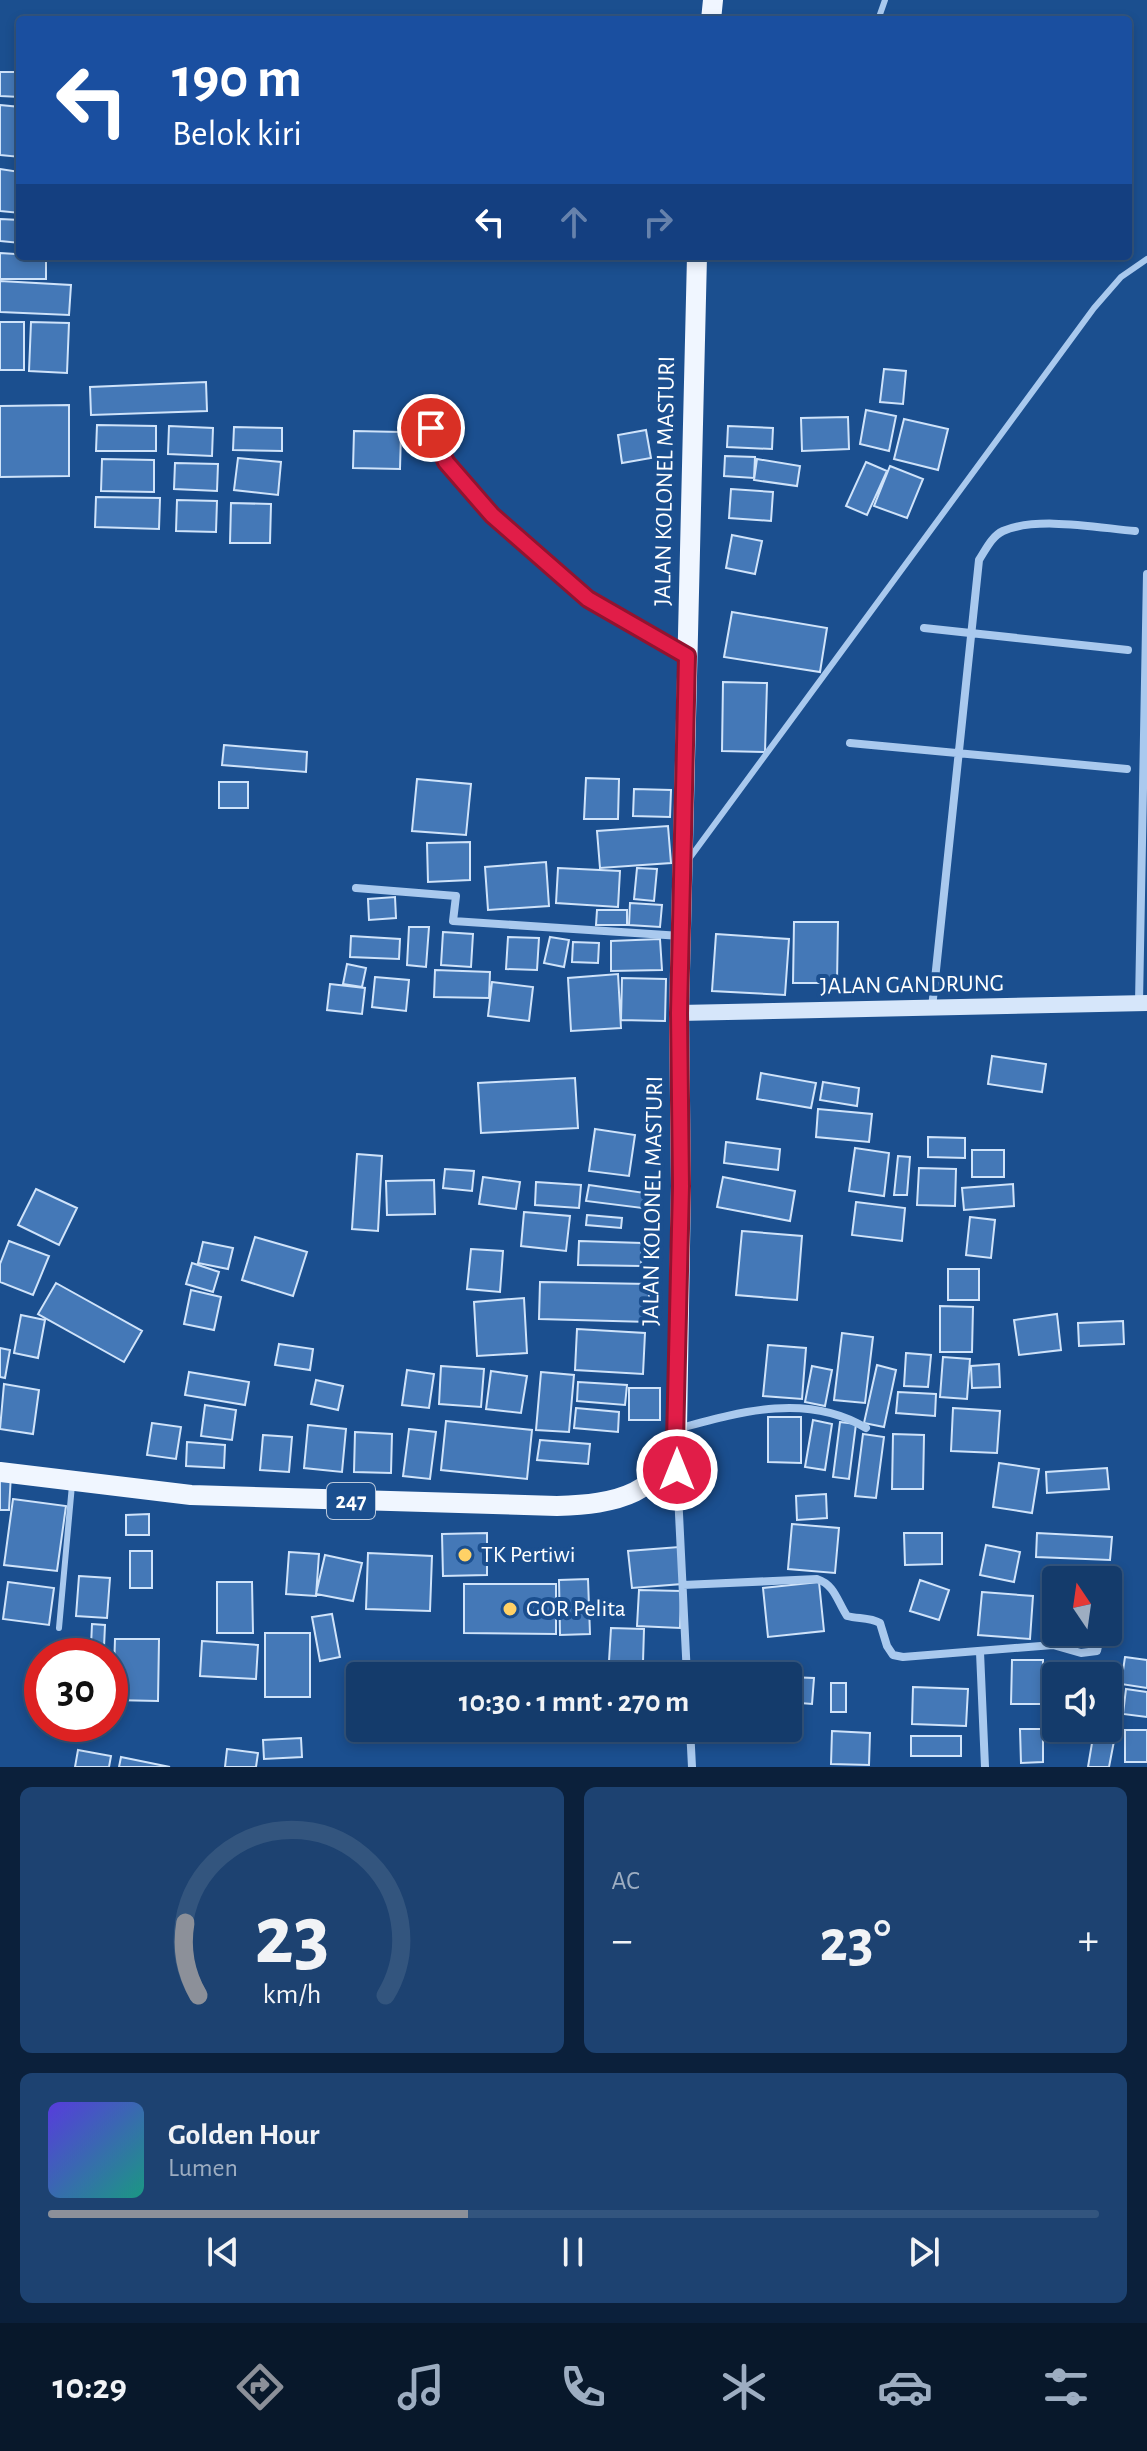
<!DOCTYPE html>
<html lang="id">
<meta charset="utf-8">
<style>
body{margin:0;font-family:"Alegreya Sans",sans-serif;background:#1d4271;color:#f1f3f6;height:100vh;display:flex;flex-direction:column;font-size:30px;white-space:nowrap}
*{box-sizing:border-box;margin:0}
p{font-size:26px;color:#9dadc1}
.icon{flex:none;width:44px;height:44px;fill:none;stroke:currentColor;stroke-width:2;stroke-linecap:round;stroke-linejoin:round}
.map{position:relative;height:1767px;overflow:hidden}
.drawer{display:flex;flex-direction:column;gap:20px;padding:20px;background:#0b203b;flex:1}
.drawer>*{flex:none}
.hud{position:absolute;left:16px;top:16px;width:1116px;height:244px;border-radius:8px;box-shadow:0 4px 12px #0003,0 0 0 2px #33557e;background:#1a4fa0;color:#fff;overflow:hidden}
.needle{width:52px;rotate:347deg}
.controls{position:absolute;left:1042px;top:1566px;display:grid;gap:16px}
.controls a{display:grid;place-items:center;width:80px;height:80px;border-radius:8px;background:#143b6b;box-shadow:0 4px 12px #0003,0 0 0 2px #33557e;font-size:40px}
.speed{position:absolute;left:24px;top:1638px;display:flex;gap:16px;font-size:40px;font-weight:700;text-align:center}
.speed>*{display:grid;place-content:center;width:104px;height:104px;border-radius:50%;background:#143b6b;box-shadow:0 4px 12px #0003,0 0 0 2px #33557e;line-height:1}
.speed .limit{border:12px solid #d22;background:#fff;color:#111}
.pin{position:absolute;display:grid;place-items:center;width:68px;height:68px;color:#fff;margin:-34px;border:4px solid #fff;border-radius:50%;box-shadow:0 2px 8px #0007}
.me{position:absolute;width:88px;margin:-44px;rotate:0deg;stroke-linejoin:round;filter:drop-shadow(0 0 6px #0008)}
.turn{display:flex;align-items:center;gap:28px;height:168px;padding:0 24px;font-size:36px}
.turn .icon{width:104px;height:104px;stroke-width:2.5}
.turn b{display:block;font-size:56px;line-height:68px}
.lanes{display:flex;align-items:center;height:76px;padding:0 24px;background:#0003;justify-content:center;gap:40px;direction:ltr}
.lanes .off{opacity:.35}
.big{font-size:60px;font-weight:700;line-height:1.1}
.drawer .card{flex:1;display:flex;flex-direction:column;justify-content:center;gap:12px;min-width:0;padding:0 28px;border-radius:12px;background:#1d4271}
.drawer .dial{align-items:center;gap:0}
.dial svg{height:208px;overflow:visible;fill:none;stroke:#33557e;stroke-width:7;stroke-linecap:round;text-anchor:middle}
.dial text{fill:#f1f3f6;stroke:none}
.song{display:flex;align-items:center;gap:24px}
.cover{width:96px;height:96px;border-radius:12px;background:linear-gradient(135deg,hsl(250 70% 55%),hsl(170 70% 35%))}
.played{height:8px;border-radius:4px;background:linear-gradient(90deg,#8c9099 40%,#33557e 40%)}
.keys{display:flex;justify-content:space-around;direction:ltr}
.heat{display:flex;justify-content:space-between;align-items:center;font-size:44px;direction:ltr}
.drawer .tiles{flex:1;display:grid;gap:20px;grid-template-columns:1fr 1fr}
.card:last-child{grid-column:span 2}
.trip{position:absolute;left:346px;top:1662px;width:456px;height:80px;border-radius:8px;background:#143b6b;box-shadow:0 4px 12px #0003,0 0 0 2px #33557e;font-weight:700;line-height:80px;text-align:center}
.menu{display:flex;height:128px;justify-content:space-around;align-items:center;background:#08182b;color:#9dadc1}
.menu .icon{width:56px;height:56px}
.menu .on{color:#8c9099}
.menu b{font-size:36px;color:#f1f3f6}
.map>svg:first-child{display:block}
.building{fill:#4478b7;stroke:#cfe3fa;stroke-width:2}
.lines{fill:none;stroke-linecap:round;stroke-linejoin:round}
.lane{stroke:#a9c9ee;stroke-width:6}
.street{stroke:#a9c9ee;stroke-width:8}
.secondary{stroke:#d6e6fa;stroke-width:16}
.primary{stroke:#f0f6ff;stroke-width:20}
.route-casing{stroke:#92132f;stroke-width:20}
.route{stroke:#e11d48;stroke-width:14}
.poi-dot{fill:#ffd166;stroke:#1b4f8f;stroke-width:3}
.labels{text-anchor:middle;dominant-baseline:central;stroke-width:8;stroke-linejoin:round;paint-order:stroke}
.shield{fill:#1b4f8f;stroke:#bbcadd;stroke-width:2}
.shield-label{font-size:22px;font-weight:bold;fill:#fff}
.street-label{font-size:24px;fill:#fff;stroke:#1b4f8f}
.poi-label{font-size:24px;fill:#fff;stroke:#1b4f8f;text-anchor:start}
</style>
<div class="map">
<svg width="1147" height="1767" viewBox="0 0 1147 1767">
<rect width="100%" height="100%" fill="#1b4f8f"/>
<!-- building -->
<path class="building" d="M0,72H20V97L0,96Z
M0,105L20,107V157L0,155Z
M0,169L20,172V213L0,211Z
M0,219L20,220V243L0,241Z
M0,253L46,256V279H0Z
M0,281L71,285L69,315L0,312Z
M0,322H24V370H0Z
M31,322L69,323L67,373L29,371Z
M884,369L906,371L903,404L880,402Z
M206,382L207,411L91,415L90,387Z
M69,405V476L0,477V406Z
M866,410L896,416L889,451L860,444Z
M848,417L849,449L802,451L801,418Z
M904,419L948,429L938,470L894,459Z
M97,425L156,426V451H96Z
M169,426L213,428L212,456L168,454Z
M728,426L773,428L772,449L727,447Z
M234,427L282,428V451L233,450Z
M646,430L651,458L622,463L618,435Z
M354,431L401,432L400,469L353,468Z
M725,456L755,457L754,478L724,476Z
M238,458L281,462L278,495L234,490Z
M102,459L154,460V492L101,491Z
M757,459L800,466L797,486L754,480Z
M866,462L887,471L867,515L846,506Z
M175,463L218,464L217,491L174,489Z
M890,466L923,479L907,518L874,506Z
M731,489L773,492L771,521L729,518Z
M96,497L160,498L159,529L95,527Z
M177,500L217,501L216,532L176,531Z
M231,503L271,504L270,543H230Z
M732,535L762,541L755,574L726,568Z
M732,612L827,628L820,672L724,657Z
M723,682L767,683L765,752L722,751Z
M224,745L307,752L306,772L222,765Z
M586,778L619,779L618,819H584Z
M417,779L471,784L466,835L412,831Z
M219,782H248V808H219Z
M634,789L671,790L670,817L633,816Z
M668,826L671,863L600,868L597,831Z
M470,842V880L428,882L427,843Z
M546,862L549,906L488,910L485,867Z
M558,868L620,871L618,907L556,903Z
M637,868L657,869L654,901L634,899Z
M395,897L396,918L369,920L368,899Z
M630,903L662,905L660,927L629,925Z
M597,910H627V925H596Z
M794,922H838L837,983H793Z
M409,927H429L426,967L407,965Z
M443,932L473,934L471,967L441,965Z
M716,934L789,939L785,995L712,991Z
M351,936L400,939L399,959L350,957Z
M508,937L539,938L537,970L506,969Z
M550,937L569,940L564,967L544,963Z
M660,939L662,970L611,971V941Z
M573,942L599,943L598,963L572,962Z
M347,964L366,968L362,987L343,984Z
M435,970L490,972L489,998L434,997Z
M618,974L621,1028L571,1031L568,978Z
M375,977L409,980L406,1011L372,1007Z
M622,978L666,979L665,1021L621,1020Z
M492,982L533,987L529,1021L488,1016Z
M330,984L365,988L362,1014L327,1010Z
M992,1056L1046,1064L1042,1092L988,1084Z
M761,1073L816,1083L811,1108L757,1099Z
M575,1078L578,1128L481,1133L478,1083Z
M823,1082L859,1088L857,1106L820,1100Z
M818,1109L872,1114L869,1142L816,1137Z
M595,1129L635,1135L629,1176L589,1171Z
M928,1137L965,1138V1158L928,1157Z
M726,1142L780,1149L778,1170L724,1163Z
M855,1148L889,1153L884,1196L849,1191Z
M972,1150H1004V1177H972Z
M357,1154L382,1156L378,1231L352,1229Z
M898,1156L910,1157L907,1195H894Z
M919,1168L956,1169L955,1206L917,1205Z
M445,1169L474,1171L472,1191L443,1188Z
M483,1177L520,1182L516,1209L479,1204Z
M723,1177L795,1191L790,1221L717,1207Z
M434,1180L435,1214L387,1215L386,1181Z
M536,1182L581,1185L579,1208L535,1205Z
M1013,1184L1014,1206L964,1210L962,1188Z
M589,1185L659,1195L658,1210L586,1201Z
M36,1189L77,1208L59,1245L18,1225Z
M856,1202L905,1208L902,1241L852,1235Z
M524,1212L570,1216L566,1251L521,1246Z
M587,1215L622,1218L621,1228L586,1225Z
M970,1217L995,1220L991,1258L966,1255Z
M742,1231L802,1236L797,1300L736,1295Z
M255,1237L307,1252L293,1296L242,1280Z
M9,1241L49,1256L33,1295L0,1282V1264Z
M579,1241L642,1243L641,1266L578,1265Z
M203,1242L233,1248L228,1269L198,1263Z
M471,1249L503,1251L500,1292L467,1289Z
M192,1263L219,1272L213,1292L186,1284Z
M948,1269H979V1300H948Z
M540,1282L649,1284V1322L539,1319Z
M56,1283L142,1331L124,1362L38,1314Z
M191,1290L221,1297L214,1330L184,1324Z
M524,1298L527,1353L477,1356L474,1302Z
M940,1306L973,1307L972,1352H940Z
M1057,1314L1061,1350L1019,1355L1014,1320Z
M21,1315L45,1320L38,1358L14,1353Z
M1123,1321L1124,1344L1079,1346L1078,1323Z
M577,1329L645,1333L643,1374L575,1370Z
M842,1333L873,1337L865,1403L834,1400Z
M279,1344L313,1349L310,1370L275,1365Z
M768,1345L806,1348L802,1399L763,1396Z
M0,1348L10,1350L5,1378L0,1377Z
M906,1353L931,1355L928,1387L904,1386Z
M943,1357L970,1359L967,1399L940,1397Z
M999,1364L1000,1387L972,1388L971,1366Z
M877,1365L896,1370L884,1427L864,1423Z
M441,1366L484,1369L481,1407L439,1404Z
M812,1366L832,1370L825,1406L805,1402Z
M407,1370L434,1374L429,1408L402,1405Z
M491,1371L527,1376L521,1413L486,1409Z
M189,1372L249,1382L245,1405L185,1395Z
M541,1372L574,1375L569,1432L536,1430Z
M316,1380L343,1386L338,1410L311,1404Z
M578,1382L627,1385L625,1405L577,1401Z
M4,1384L39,1390L33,1434L0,1429Z
M629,1388H660V1420H629Z
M898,1392L936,1394L935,1416L896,1413Z
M205,1405L236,1410L232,1440L201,1436Z
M576,1408L619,1412L618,1432L574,1428Z
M953,1408L1000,1411L997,1453L951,1451Z
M768,1417H801V1463L768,1462Z
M813,1420L832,1424L825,1470L805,1467Z
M446,1421L532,1430L527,1479L441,1470Z
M840,1422L856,1424L849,1479L833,1477Z
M152,1423L181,1427L176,1459L147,1455Z
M308,1425L346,1429L342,1472L304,1468Z
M409,1429L436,1432L430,1479L403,1476Z
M355,1432L392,1434L391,1473L354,1472Z
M863,1434L884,1437L876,1498L855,1496Z
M893,1434L924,1435L923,1489H892Z
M263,1435L292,1437L289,1472L260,1470Z
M540,1440L590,1444L588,1464L537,1460Z
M187,1442L225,1445L224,1468L186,1466Z
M999,1463L1039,1469L1032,1513L993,1507Z
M1107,1468L1109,1489L1047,1493L1046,1472Z
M0,1473L11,1474L9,1510H0Z
M826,1494L827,1518L797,1520L796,1496Z
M13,1499L66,1506L57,1571L4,1565Z
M149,1514V1535H126V1515Z
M792,1524L839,1528L835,1573L788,1569Z
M487,1533V1575L443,1576L442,1534Z
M904,1533H942V1564L905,1565Z
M1037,1533L1112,1537L1110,1560L1036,1557Z
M986,1545L1020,1552L1014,1582L980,1575Z
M679,1547L682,1584L632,1588L628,1551Z
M130,1551H152V1588H130Z
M289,1552L319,1554L316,1596L286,1594Z
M368,1553L432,1556L430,1611L366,1609Z
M325,1555L362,1563L353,1601L316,1594Z
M79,1576L110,1578L107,1618L76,1616Z
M588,1579L590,1634L560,1635L559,1580Z
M920,1580L949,1590L939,1620L910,1611Z
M8,1582L54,1588L49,1625L3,1619Z
M217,1582H252L253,1633H217Z
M819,1582L824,1631L768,1637L763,1588Z
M464,1584H556V1634L464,1633Z
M639,1590L681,1591L680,1628L637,1626Z
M982,1592L1033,1596L1030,1639L978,1635Z
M332,1614L340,1657L320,1661L312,1617Z
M92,1624L105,1625L104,1647L91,1646Z
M611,1628L644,1629L643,1662L609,1661Z
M265,1633H310V1697H265Z
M115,1639H159L158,1701L113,1700Z
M202,1641L258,1645L256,1679L200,1676Z
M1125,1657L1147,1660V1688L1121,1684Z
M1012,1660H1043V1704H1011Z
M742,1662L770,1664L769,1676H741Z
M1065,1665L1107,1668L1106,1676H1065Z
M788,1677L814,1678L812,1704L788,1702Z
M831,1683H846V1712H831Z
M913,1687L968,1689L966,1726L912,1724Z
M1126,1689L1147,1692V1717L1123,1714Z
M788,1718H792V1734L765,1733V1728H788Z
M1020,1729H1043V1762L1021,1763Z
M1125,1730H1147V1762H1125Z
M832,1731L870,1733L869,1765L831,1764Z
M911,1736H961V1756H911Z
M1093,1737L1114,1741L1109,1767H1088Z
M301,1738L302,1757L264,1759L263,1740Z
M227,1749L258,1753L256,1767H225Z
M78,1750L111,1756L109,1767H75Z
M121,1757L170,1767H119Z"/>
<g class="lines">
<!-- lane -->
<path class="lane" d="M878,20L885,0
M431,428L446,462L492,515L588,599L682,654
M689,859L1094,308L1121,277L1147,259
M59,1628L72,1485"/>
<!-- street -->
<path class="street" d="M924,628L1128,650
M850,743L1127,769
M356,888L456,896L453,921L681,936
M1139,1003L1147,574
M932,1008L979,560C986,549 992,536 1003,531C1037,516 1099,528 1135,531
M677,1429C739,1412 807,1392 866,1428
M676,1453L687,1676
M683,1585L817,1579C835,1585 837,1601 847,1616C858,1619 870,1617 880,1623L887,1646L893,1655L903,1657L1053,1645L1081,1653L1097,1651L1101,1632
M980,1652L985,1767
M690,1728L692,1767"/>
<!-- secondary -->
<path class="secondary" d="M679,1013L1147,1003"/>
<!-- primary -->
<path class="primary" d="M711,20L713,0
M0,1472L191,1495L557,1506C614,1504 667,1496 677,1429L681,1186L679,1013L697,256"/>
</g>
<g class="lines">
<defs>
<path id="route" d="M431,428L446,462L492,515L588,599L687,656L679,1013L681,1186L675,1442L677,1470"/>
</defs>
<!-- route casing -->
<use href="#route" class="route-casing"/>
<!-- route -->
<use href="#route" class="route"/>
</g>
<!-- markers -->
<g class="poi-dot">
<circle cx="465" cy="1555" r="8"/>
<circle cx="510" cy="1609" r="8"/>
</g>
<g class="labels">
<!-- shield labels -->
<rect class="shield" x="327" y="1483" width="48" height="36" rx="6"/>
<g class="shield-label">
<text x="351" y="1501">247</text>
</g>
<!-- street labels -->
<g class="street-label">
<text transform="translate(665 481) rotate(-89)">JALAN KOLONEL MASTURI</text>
<text transform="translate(912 985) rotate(-1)">JALAN GANDRUNG</text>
<text transform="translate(653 1201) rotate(-89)">JALAN KOLONEL MASTURI</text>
</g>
<!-- poi labels -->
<g class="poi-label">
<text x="481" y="1555">TK Pertiwi</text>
<text x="526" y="1609">GOR Pelita</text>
</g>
</g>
</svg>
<div class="controls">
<a><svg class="needle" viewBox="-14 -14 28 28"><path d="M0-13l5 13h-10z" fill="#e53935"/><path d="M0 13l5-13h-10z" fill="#9dadc1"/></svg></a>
<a><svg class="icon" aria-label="sound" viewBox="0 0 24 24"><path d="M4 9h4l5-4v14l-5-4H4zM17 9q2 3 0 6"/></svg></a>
</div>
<div class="speed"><div class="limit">30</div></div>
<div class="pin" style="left:431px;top:428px;background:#d93025"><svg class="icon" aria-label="arrive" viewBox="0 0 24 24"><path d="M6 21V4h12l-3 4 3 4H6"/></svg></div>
<svg class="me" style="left:677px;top:1470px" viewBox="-20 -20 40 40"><circle r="17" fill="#e11d48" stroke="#fff" stroke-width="3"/><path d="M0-11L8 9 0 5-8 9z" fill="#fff"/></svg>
<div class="trip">10:30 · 1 mnt · 270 m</div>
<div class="hud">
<div class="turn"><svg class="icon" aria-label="left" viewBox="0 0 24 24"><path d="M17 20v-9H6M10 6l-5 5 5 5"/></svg><div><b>190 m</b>Belok kiri</div></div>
<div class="lanes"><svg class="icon" aria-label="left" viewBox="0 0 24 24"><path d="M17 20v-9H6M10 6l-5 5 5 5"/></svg><svg class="icon off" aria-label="ahead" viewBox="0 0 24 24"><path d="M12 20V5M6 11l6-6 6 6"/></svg><svg class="icon off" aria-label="right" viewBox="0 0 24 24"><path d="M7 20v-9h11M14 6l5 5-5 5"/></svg></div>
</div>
</div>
<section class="drawer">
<div class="tiles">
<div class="card dial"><svg viewBox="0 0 100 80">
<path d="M14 69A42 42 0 1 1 86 69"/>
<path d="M14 69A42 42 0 0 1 9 41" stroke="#8c9099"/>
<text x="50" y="56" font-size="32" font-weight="700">23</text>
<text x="50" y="72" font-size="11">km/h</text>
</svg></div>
<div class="card"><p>AC</p>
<div class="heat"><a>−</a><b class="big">23°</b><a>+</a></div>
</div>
<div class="card">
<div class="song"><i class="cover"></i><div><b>Golden Hour</b><p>Lumen</p></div></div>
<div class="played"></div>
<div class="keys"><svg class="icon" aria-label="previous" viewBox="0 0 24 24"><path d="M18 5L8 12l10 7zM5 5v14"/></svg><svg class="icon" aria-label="pause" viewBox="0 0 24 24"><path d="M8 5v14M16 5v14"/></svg><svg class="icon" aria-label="next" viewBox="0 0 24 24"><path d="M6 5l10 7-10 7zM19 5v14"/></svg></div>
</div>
</div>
</section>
<nav class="menu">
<b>10:29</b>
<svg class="icon on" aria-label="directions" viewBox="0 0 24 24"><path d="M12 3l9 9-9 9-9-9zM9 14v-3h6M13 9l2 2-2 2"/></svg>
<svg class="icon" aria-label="music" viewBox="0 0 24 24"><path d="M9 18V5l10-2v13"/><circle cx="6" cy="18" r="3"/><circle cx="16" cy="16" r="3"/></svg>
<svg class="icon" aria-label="phone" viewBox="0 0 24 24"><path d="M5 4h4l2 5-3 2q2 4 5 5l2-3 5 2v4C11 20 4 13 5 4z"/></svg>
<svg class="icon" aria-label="climate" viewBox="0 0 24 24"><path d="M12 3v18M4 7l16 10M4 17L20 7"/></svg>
<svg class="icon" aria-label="car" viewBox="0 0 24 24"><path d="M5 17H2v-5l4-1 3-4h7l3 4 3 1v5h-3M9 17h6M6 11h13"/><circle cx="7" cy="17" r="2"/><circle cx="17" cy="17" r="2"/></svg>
<svg class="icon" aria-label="filters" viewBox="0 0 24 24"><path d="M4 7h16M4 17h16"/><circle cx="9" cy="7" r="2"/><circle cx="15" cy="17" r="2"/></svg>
</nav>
